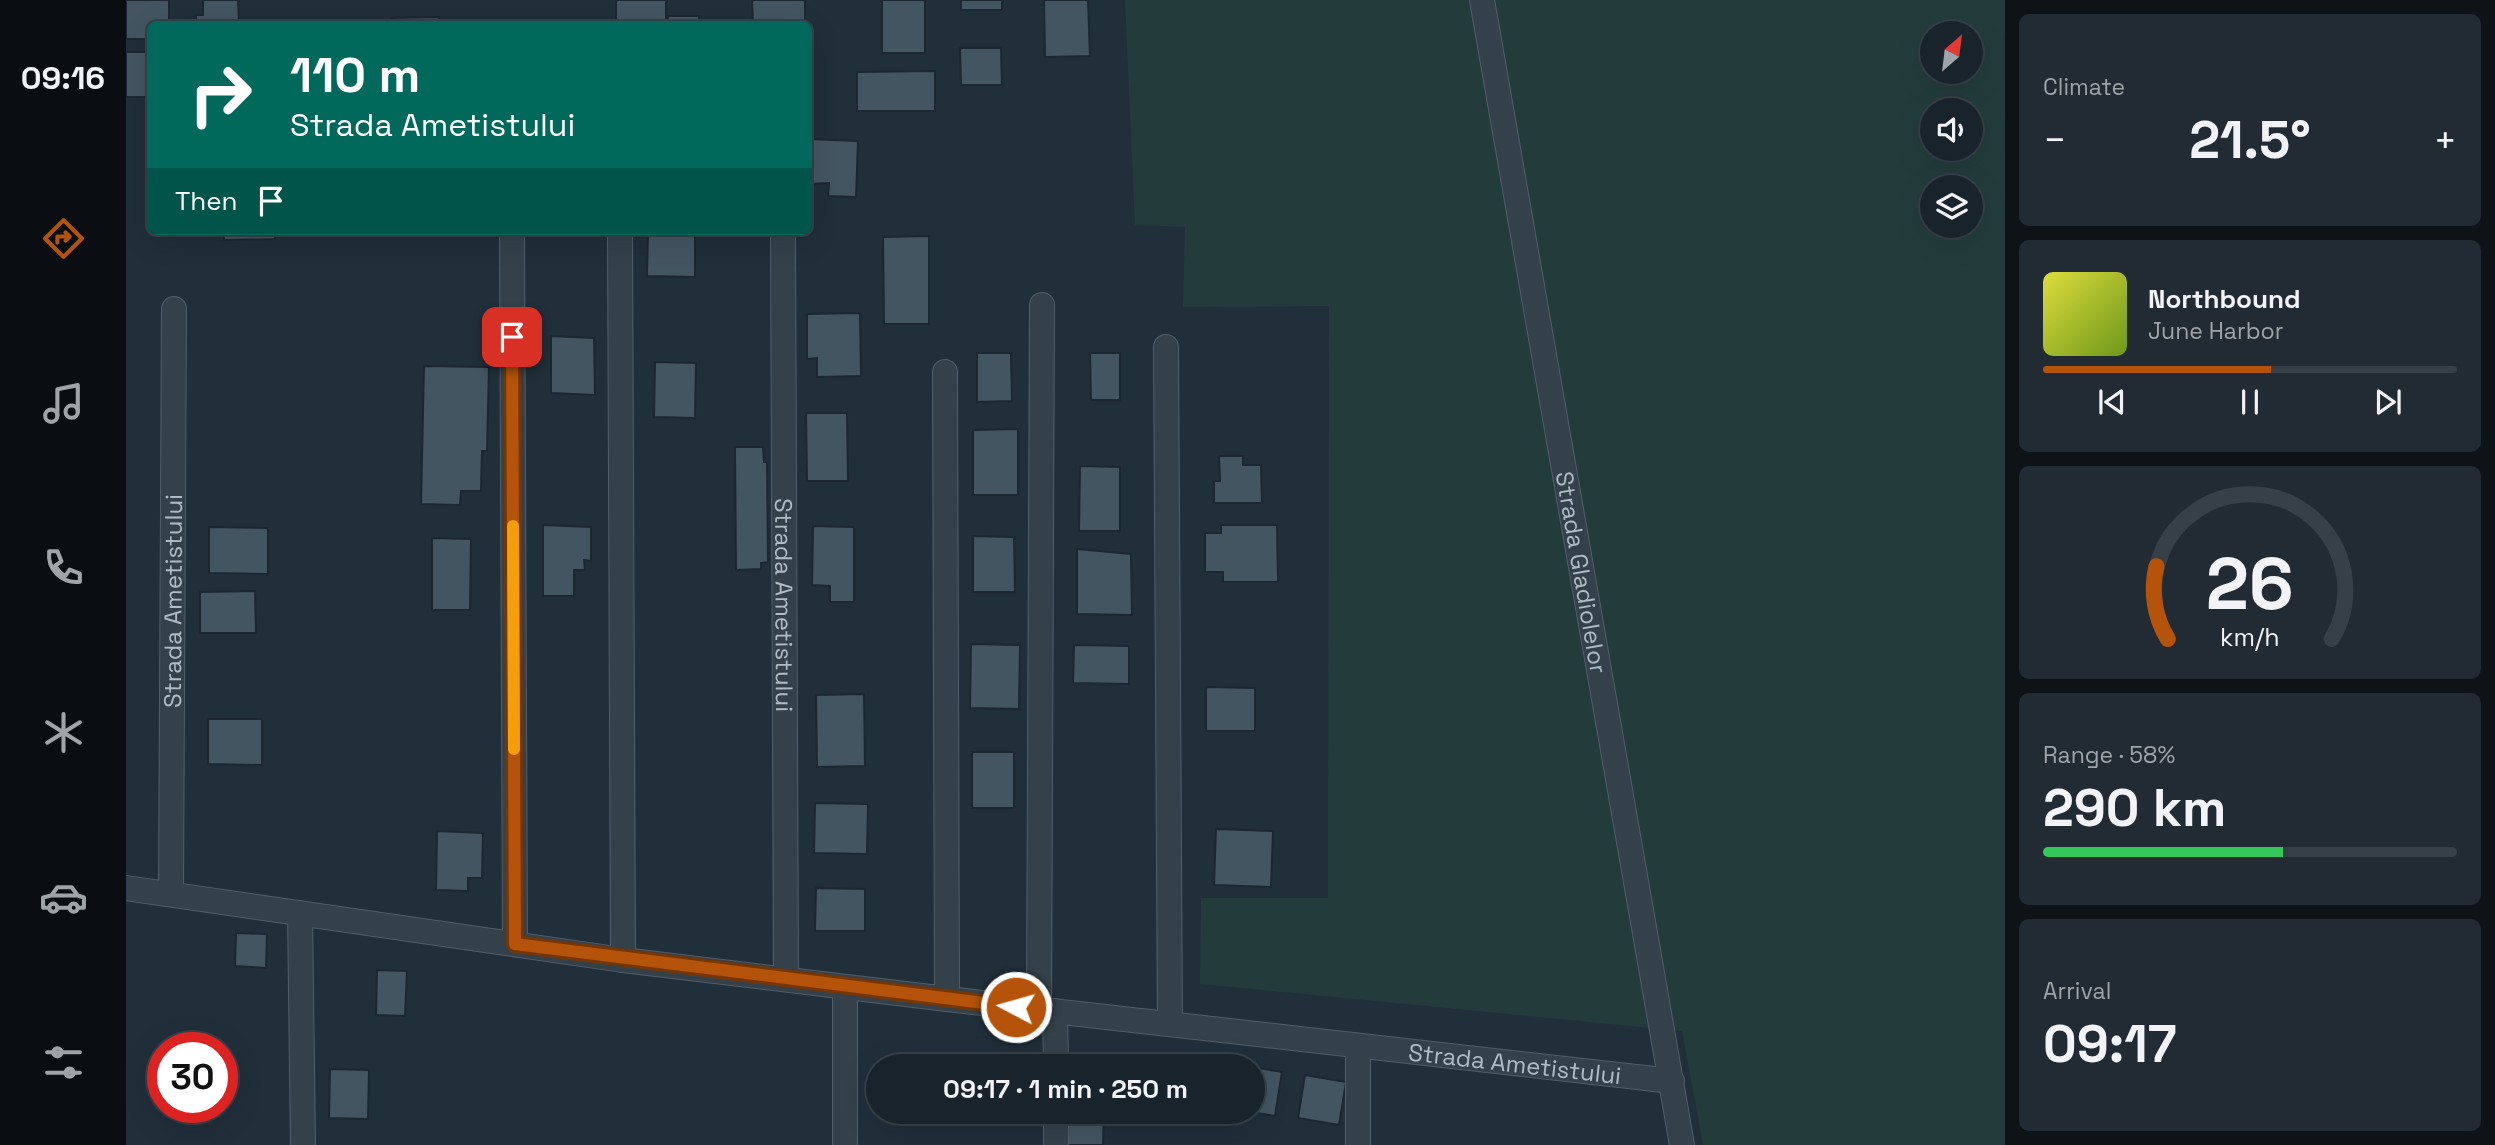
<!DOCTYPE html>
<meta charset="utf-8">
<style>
body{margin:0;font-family:"Space Grotesk",sans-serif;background:#222b34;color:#f1f3f6;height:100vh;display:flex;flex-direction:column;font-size:26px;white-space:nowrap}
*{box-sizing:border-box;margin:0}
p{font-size:23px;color:#9fa4a9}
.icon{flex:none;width:38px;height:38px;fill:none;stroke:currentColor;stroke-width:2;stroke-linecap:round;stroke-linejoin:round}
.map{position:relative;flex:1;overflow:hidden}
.panel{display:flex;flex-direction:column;gap:14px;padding:14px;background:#0e1318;width:490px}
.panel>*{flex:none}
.banner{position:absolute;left:21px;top:21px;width:665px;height:214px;border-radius:10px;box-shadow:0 7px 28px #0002,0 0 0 2px #374048;background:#00695c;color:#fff;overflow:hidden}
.needle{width:46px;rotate:28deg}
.controls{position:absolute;left:1794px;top:21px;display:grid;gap:14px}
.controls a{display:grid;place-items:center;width:63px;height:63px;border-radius:50%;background:#19232c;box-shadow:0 7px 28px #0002,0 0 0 2px #374048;font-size:35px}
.speed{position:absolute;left:21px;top:1032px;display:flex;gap:14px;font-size:35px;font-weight:700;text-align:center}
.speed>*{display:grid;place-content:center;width:91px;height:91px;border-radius:50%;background:#19232c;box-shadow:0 7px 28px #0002,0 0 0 2px #374048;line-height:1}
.speed .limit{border:10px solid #d22;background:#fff;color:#111}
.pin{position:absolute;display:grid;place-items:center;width:60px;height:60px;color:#fff;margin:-30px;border-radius:14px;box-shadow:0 4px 10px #0006}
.me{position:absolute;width:77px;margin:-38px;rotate:276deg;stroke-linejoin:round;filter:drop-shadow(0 0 5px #0008)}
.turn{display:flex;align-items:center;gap:24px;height:147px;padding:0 28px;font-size:32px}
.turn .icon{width:91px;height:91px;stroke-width:2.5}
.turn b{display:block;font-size:49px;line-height:60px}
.then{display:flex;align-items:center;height:66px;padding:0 28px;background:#0003;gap:14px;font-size:26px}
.big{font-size:52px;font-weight:600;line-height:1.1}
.panel .widget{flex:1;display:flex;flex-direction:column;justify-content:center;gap:10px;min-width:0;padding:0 24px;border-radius:10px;background:#222b34}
.panel .dial{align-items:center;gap:0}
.dial svg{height:182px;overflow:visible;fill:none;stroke:#374048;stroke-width:7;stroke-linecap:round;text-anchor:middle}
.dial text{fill:#f1f3f6;stroke:none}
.song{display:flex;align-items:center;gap:21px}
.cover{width:84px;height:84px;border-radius:10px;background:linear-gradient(135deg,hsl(60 70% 55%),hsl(80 70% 35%))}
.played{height:7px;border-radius:4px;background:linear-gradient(90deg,#b45309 55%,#374048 55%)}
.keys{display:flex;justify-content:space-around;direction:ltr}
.heat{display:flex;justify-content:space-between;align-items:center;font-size:38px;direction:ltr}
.charge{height:10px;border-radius:5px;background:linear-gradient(90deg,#34c759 58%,#374048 0)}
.trip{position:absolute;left:740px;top:1054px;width:399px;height:70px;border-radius:35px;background:#19232c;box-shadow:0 7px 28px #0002,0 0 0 2px #374048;font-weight:600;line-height:70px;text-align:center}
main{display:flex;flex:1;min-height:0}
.dock{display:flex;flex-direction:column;width:126px;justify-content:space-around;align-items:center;background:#0a0e12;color:#9fa4a9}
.dock .icon{width:49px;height:49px}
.dock .selected{color:#b45309}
.dock b{font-size:32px;color:#f1f3f6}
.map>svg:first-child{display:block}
.green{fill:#233c3b;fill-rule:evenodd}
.building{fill:#445562;stroke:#1c2732;stroke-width:2}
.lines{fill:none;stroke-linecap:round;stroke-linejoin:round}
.street-casing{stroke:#525e69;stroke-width:26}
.street{stroke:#34414b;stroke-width:24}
.route-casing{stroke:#753606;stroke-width:18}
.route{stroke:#b45309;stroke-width:12}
.slow{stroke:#f59e0b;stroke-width:12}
.labels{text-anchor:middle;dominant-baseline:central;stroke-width:7;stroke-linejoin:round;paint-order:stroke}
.street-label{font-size:24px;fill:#afbbc7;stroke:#1a2530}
</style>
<main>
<nav class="dock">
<b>09:16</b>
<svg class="icon selected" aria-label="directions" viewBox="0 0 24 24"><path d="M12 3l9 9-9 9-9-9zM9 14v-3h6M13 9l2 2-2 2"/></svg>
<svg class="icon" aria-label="music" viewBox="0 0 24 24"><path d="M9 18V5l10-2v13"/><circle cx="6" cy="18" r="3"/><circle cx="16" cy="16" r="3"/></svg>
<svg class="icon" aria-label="phone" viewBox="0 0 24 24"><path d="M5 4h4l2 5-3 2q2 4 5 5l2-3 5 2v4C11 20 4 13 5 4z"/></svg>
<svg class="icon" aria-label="climate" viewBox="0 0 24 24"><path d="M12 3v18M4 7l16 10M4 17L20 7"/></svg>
<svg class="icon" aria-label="car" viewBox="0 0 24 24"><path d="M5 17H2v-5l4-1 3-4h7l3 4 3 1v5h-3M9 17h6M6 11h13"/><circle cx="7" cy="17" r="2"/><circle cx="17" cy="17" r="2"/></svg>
<svg class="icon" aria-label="filters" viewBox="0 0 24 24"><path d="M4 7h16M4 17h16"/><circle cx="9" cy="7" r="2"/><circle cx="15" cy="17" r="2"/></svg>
</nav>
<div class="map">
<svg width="1879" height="1145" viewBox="0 0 1879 1145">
<rect width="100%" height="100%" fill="#212f3b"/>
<!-- green -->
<path class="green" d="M999,0H1879V1145H1577L1556,1031L1074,984L1075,898H1202L1203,306L1057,307L1059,227L1009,225ZM1806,33H1844V72H1806ZM1806,110H1844V149H1806ZM1806,187H1844V226H1806Z"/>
<!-- building -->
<path class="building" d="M0,0H43V24H24V39H0Z
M77,0H112L113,24H70V15H77Z
M490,0H540V24H490Z
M626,0H679V24H627Z
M756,0H799V53H756Z
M835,0H876V10H835Z
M918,0H962L964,56L919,57Z
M542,16H573V24H542Z
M313,17L314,24H265V18Z
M834,48H875L876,85H835Z
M0,52H24V97H0Z
M809,71V111H731V72Z
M683,139L732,141L730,197L702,196L703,183L683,184Z
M98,231H149V239L98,240Z
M522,231H569V277L521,276Z
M803,236V324H758L757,237Z
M734,313L735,376L691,377V358L681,359V314Z
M425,336L468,338L469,395L425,393Z
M851,353H885L886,401L851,402Z
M964,353H994V400H965Z
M529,362L570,363L569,418L528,417Z
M298,366L363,367L361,451H356L355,491H335L334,505L295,504Z
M680,413H721L722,481H681Z
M892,429V495H847V430Z
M609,447H637L638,462H641L642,562L635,563V569L610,570Z
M1093,456H1117V465H1135L1136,503H1088V481H1094Z
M954,466L994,467V531H953Z
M417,525L465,527V561L458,560L459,570H448V596H417Z
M1095,525H1151L1152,582H1097V572H1079V533H1095Z
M687,526L728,527V602H704V586L686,585Z
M83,527L142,528V574L83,573Z
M847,536L888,537L889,592H847Z
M306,538L345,539L344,610H306Z
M951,549L1005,554L1006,615L951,614Z
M129,591L130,633H74V592Z
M845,644L894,645L893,709L844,708Z
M948,645L1003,646V684L947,683Z
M1080,687L1129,688V731H1080Z
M738,694L739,766L691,767L690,695Z
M82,719H136V765L82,764Z
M846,752H888V808H846Z
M689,803L742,804L741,854L688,853Z
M1090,829L1147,831L1145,887L1088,885Z
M311,831L357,833L356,878H342V891L310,890Z
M690,888L739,889V931H689Z
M110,933L141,934L140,968L109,966Z
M251,970L281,971L279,1016L250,1015Z
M1081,1059L1120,1066H1079Z
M1127,1067L1156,1072L1149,1116L1119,1111H1127Z
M204,1069L243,1070L242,1119L203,1118Z
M1179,1075L1220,1082L1213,1125L1172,1118Z
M776,1111H821V1114H776Z
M940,1113L978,1114L977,1145H940Z"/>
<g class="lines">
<defs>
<g id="street">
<path id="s1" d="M1356,0L1556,1145"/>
<path d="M386,231L389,944"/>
<path id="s2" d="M657,231L660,979"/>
<path d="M494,233L497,960"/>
<path d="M1040,347L1044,1024"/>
<path d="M819,372L821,999"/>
<path id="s3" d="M0,888L497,960L821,999L1546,1081"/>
<path id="s4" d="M45,893L48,309"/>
<path d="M174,913L177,1145"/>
<path d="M719,987V1145"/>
<path d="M913,1009L916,305"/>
<path d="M929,1011L930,1066"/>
<path d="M930,1111V1145"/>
<path d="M1232,1145V1046"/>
</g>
</defs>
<!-- street casing -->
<use href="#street" class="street-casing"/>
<!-- street -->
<use href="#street" class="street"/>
</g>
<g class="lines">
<defs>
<path id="route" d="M386,337L389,944L890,1007"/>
</defs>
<!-- route casing -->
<use href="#route" class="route-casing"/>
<!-- route -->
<use href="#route" class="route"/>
<!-- slow -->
<path class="slow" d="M387,526L388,749"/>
</g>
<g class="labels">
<!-- street labels -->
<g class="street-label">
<text stroke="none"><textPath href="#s1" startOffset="581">Strada Gladiolelor</textPath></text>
<text stroke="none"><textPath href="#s4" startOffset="292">Strada Ametistului</textPath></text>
<text stroke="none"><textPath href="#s2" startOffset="374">Strada Ametistului</textPath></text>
<text stroke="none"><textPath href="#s3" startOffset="1400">Strada Ametistului</textPath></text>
</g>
</g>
</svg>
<div class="controls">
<a><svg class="needle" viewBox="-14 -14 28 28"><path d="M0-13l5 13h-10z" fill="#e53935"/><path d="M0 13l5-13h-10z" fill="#9fa4a9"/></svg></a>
<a><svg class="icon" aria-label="sound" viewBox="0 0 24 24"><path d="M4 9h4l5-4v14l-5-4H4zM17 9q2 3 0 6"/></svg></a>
<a><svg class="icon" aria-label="layers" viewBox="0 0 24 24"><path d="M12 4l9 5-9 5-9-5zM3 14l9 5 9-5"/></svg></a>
</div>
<div class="speed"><div class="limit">30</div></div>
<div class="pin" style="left:386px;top:337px;background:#d93025"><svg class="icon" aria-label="arrive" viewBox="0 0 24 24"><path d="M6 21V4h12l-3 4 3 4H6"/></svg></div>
<svg class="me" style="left:890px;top:1007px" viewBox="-20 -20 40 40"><circle r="17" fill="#b45309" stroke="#fff" stroke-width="3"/><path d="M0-11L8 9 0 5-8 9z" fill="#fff"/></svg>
<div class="trip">09:17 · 1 min · 250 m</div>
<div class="banner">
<div class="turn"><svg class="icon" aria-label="right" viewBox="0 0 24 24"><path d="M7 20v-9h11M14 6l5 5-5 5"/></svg><div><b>110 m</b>Strada Ametistului</div></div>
<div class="then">Then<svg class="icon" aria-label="arrive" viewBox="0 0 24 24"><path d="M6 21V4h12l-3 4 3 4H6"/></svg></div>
</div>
</div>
<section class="panel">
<div class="widget"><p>Climate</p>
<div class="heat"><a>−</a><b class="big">21.5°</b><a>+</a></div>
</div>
<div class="widget">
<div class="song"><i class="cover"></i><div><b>Northbound</b><p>June Harbor</p></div></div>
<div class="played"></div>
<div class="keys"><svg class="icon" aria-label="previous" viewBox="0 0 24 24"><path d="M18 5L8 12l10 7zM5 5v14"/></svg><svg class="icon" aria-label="pause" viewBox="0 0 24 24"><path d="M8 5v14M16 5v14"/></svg><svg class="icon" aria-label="next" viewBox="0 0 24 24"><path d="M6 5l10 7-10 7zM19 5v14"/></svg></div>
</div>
<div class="widget dial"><svg viewBox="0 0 100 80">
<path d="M14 69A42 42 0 1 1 86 69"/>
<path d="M14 69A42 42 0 0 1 9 37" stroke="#b45309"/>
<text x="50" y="56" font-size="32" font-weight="700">26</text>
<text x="50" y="72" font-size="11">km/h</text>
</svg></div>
<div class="widget"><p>Range · 58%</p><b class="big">290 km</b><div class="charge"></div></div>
<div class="widget"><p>Arrival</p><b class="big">09:17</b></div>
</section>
</main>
